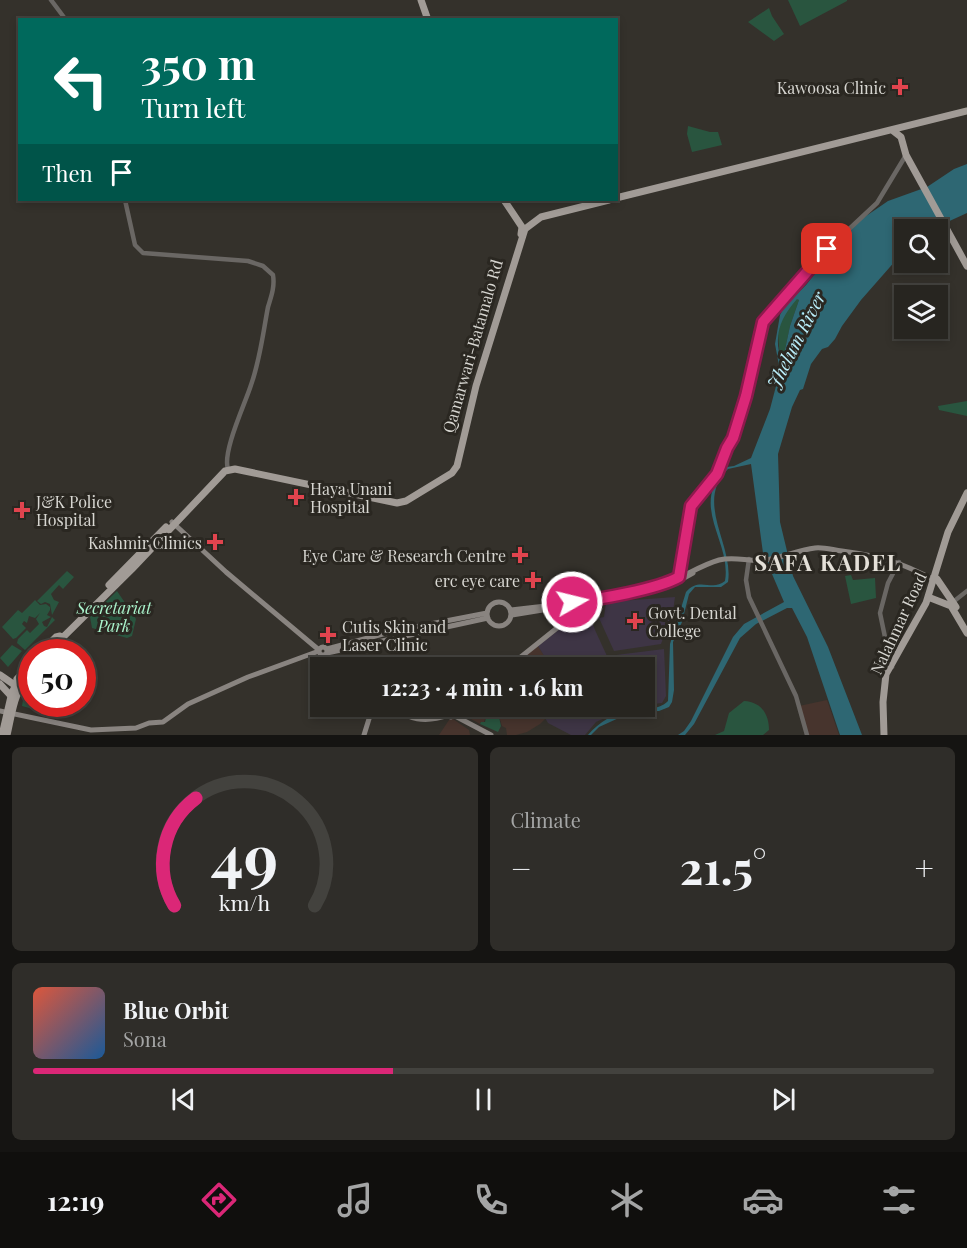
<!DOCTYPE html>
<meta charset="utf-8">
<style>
body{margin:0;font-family:"Playfair Display",serif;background:#2f2d29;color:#f1f3f6;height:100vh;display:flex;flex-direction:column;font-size:22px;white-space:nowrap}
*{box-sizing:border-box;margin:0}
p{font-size:20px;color:#a4a5a5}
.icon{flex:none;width:33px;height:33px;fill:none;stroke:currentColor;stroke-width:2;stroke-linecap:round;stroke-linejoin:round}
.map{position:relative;height:735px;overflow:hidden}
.side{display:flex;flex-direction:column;gap:12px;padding:12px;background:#151412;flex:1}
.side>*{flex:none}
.top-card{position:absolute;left:18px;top:18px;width:600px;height:183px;border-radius:0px;box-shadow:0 3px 9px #0003,0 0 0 2px #43423e;background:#00695c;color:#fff;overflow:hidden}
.controls{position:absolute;left:894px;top:219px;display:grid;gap:12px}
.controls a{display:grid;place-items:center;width:54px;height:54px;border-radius:0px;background:#272520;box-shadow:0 3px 9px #0003,0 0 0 2px #43423e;font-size:30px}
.speed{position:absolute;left:18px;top:639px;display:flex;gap:12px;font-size:30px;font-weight:700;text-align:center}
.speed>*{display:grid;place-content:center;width:78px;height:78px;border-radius:50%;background:#272520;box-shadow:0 3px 9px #0003,0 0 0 2px #43423e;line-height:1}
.speed .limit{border:9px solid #d22;background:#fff;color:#111}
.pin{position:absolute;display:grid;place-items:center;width:51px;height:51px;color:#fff;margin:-26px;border-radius:12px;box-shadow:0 3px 9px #0006}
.me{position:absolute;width:66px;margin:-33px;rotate:82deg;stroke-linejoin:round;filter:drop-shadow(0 0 4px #0008)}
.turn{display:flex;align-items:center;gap:21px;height:126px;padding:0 24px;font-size:27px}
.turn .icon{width:78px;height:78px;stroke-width:2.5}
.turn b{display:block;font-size:42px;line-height:51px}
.then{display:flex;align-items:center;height:57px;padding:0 24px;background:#0003;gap:12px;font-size:22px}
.big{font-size:45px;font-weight:700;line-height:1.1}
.side .card{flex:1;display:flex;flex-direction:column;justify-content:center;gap:9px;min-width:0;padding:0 21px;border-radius:9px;background:#2f2d29}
.side .dial{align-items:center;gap:0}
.dial svg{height:156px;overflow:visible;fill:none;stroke:#43423e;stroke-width:7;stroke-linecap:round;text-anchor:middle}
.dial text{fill:#f1f3f6;stroke:none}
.song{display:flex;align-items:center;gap:18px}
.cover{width:72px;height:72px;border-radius:9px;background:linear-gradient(135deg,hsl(10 70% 55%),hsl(210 70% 35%))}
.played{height:6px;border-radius:3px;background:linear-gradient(90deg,#db2777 40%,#43423e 40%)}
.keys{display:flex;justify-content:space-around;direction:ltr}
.heat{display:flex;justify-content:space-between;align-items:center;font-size:33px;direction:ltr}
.side .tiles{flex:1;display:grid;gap:12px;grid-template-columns:1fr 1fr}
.card:last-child{grid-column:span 2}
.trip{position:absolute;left:310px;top:657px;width:345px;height:60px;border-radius:0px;background:#272520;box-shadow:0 3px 9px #0003,0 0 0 2px #43423e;font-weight:700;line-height:60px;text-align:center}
.dock{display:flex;height:96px;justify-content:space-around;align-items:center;background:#100f0d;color:#a4a5a5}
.dock .icon{width:42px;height:42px}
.dock .on{color:#db2777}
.dock b{font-size:27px;color:#f1f3f6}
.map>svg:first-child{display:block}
.education{fill:#47342d}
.medical{fill:#3e3545}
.green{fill:#29553f}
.water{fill:#2e6773;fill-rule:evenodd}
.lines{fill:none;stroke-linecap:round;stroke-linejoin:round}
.tertiary{stroke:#6a6764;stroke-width:4.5}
.secondary{stroke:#898480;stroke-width:5}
.primary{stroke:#a19b96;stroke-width:7}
.primary-bridge{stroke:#a19b96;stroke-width:7}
.route-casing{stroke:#8e194d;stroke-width:15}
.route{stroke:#db2777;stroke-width:10}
.health-dot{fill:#e0444e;stroke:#2a2721;stroke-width:2}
.labels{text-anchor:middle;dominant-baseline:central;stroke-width:6;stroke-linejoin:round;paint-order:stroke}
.poi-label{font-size:16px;fill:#d7d6d1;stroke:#2a2721;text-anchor:end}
.street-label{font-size:16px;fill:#d7d6d1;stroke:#2a2721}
.park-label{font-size:16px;font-style:italic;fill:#aaf4cc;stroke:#2a2721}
.water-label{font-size:18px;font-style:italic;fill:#baeefa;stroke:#2a2721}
.district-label{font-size:22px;font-weight:bold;letter-spacing:1.5px;fill:#e4e0d8;stroke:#2a2721}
</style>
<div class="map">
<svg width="967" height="735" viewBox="0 0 967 735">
<rect width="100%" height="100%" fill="#34312b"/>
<!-- education -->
<path class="education" d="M538,646L551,667L511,668Z
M827,700L839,735H807L799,706Z
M463,707H539L545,719L540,724L527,732L516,735H507L506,728L502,726L499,716L487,712L484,722H481L480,724L457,711Z
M453,719L469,730L470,735H439L449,720Z"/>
<!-- medical -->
<path class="medical" d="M675,597L673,611L661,644L614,651L599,618L604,617L606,602Z
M587,608L595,630L612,667H551L538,646Z
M664,649L666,696L662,703L645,705V668L617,667L615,661L616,655Z
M622,707V710L596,722L585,735H571L548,723L539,707Z"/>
<!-- green -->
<path class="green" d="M788,0H847V1L800,26Z
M769,8L772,16L784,34L774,41L748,22Z
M688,126L710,132H718L722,145L692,152L687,134Z
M797,298L799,300L790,326L783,359H780L778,334L782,316Z
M967,401V416L939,410L938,406Z
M67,571L74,577L63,589L59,585L51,594L54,600L59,602L52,615L50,604L45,602L41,604L37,601Z
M851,575L853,580L875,578L876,598L851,604L845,576Z
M117,591L136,619L132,636L127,638L92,628L90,617Z
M35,600L40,605L46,604L50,607V610L47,615L51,617L42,622L44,626L47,627L52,617L55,620L25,650L17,643L18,639L27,630L30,633L39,624L36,619L40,613L35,618L29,616L27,623L24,621L22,624L26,628L16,638L13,639L2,627L18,610L22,613Z
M12,645L22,651L8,667L0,658Z
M31,679L32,704L45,706L44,712L22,706L23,700Z
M744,701C762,702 769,715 769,730L763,735H715L724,731L729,713Z
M487,713L499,717L501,726L498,732L480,724L481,722H485Z"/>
<!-- water -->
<path class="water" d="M967,164V213L932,229L904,230V251L861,300L842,326L835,339L828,347L822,349L811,364L803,389L800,390L792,407L778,454L780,522L793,576L828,647L862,735H840L807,637L792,608H787L756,624L740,638L694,724L685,735H678L684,731L691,721L733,637L744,624L784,602L763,553L751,464L728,469C694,502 734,545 728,582L721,587H695L689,594L682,622L673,642L674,690L672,702L669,707L659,711L632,712L599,727L591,735H588C599,722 615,712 632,710C646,707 658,711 668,701L670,644L686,592C699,576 712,592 725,581C732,541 688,506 727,467L734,466L751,458L770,409L780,371L775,344L780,315L784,307L806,285L853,225L888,201L927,187L954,169ZM797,299L799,300L790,326L783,359H781C773,335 781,317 797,299Z"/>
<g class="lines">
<!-- tertiary -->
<path class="tertiary" d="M51,0L66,20
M125,200L135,245L143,253L248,261L263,266L273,275C275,287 271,297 268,307C263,333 260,360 251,385C245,404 222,452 228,469
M749,559L746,580L749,597L796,696L807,735
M681,580L679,575L691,506L713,480L733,438L746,396L763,322L779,305L818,258L877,203L906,155
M953,602L967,591
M892,667L888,661L886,642L880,613L888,583L899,562"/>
<!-- secondary -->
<path class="secondary" d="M172,522L226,572L319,650
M673,584L693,573
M487 614a12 12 0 1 1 24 0a12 12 0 1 1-24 0Z
M511,610L589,601L660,585C680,580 698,566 719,560C735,556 749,562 765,560C782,558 798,550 815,548C824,547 833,550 842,551C879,556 901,562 934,580
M512,615L567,606
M319 651a4 4 0 1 1 8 0a4 4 0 1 1-8 0Z
M327,649L394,631L487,613
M327,653L488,618
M326,655L338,668
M507,668L587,604
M387,706C411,719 423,724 449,715
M0,711L91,730L136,728L149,723L163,722L188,704L248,677L319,651
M452,711L455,715L451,717L449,714Z
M455,716L491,735
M364,735L373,706"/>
<!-- primary -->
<path class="primary" d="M421,0L428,20
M892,130L901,137L906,155L967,266
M616,198L967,111
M504,200L522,227L521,234
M937,579L956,607
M109,585L166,527
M928,597L951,606L967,633
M41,652L56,637L60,636
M48,652L132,569L225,471L235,469L397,503L406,501L452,473L457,466L476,386L525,229L541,217L609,200
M0,675L19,688
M17,679L32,663
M0,684L10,695
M7,735C13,710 13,692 32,673
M884,735L883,702L886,674L926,603L948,532L967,493"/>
<!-- primary-bridge -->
<path class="primary-bridge" d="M2,735L12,692L21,677"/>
</g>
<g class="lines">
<defs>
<path id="route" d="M572,602C597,600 658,589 679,577L691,506L717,474L727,448L733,438L746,396L763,322L827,249"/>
</defs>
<!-- route casing -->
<use href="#route" class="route-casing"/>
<!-- route -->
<use href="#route" class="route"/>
</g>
<!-- markers -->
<g class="health-dot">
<path d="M897 78h6v6h6v6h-6v6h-6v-6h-6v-6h6z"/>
<path d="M293 488h6v6h6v6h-6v6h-6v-6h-6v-6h6z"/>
<path d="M19 501h6v6h6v6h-6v6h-6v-6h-6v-6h6z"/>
<path d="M212 533h6v6h6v6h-6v6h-6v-6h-6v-6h6z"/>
<path d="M517 546h6v6h6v6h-6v6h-6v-6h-6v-6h6z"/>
<path d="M530 571h6v6h6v6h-6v6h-6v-6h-6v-6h6z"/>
<path d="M632 612h6v6h6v6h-6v6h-6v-6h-6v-6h6z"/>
<path d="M325 626h6v6h6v6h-6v6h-6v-6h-6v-6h6z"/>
</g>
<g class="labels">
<!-- poi labels -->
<g class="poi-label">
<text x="886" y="87">Kawoosa Clinic</text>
<text x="310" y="488" text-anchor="start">Haya Unani<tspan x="310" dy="18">Hospital</tspan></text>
<text x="36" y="501" text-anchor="start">J&amp;K Police<tspan x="36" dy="18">Hospital</tspan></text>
<text x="202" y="542">Kashmir Clinics</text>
<text x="506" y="555">Eye Care &amp; Research Centre</text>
<text x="520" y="580">erc eye care</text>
<text x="648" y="612" text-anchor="start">Govt. Dental<tspan x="648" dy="18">College</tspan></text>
<text x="342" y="626" text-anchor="start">Cutis Skin and<tspan x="342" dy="18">Laser Clinic</tspan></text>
</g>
<!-- street labels -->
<g class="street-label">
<text transform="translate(472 346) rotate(-74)">Qamarwari-Batamalo Rd</text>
<text transform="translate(898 623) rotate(-65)">Nalahmar Road</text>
</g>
<!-- park labels -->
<g class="park-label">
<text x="114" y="607">Secretariat<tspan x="114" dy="18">Park</tspan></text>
</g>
<!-- water labels -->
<g class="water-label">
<text transform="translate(796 340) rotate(-63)">Jhelum River</text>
</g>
<!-- district labels -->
<g class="district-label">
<text x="828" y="562">SAFA KADEL</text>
</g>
</g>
</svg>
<div class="controls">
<a><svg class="icon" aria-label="search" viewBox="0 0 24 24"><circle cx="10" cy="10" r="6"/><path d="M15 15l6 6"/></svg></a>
<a><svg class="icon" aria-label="layers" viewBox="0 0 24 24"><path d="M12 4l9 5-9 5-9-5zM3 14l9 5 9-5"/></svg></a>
</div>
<div class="speed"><div class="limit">50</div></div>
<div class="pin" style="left:827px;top:249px;background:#d93025"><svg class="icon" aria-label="arrive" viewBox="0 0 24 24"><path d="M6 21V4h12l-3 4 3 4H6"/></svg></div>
<svg class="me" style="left:572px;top:602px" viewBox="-20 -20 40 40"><circle r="17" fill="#db2777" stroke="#fff" stroke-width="3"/><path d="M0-11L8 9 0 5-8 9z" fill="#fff"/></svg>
<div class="trip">12:23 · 4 min · 1.6 km</div>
<div class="top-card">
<div class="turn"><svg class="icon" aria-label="left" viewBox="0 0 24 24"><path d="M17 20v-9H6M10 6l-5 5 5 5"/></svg><div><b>350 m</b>Turn left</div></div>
<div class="then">Then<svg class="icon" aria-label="arrive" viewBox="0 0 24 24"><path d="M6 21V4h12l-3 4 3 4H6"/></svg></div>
</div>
</div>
<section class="side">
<div class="tiles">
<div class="card dial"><svg viewBox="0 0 100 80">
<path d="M14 69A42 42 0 1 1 86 69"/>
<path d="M14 69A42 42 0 0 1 25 14" stroke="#db2777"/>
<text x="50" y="56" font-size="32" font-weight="700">49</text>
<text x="50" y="72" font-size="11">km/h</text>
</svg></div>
<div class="card"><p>Climate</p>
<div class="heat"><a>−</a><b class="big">21.5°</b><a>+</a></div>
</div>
<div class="card">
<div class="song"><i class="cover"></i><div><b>Blue Orbit</b><p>Sona</p></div></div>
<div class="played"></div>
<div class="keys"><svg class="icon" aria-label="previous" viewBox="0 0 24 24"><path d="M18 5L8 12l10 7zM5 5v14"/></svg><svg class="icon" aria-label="pause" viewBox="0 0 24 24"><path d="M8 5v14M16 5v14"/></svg><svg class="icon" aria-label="next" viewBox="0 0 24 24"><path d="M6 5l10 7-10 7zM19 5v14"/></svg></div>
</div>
</div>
</section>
<nav class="dock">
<b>12:19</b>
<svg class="icon on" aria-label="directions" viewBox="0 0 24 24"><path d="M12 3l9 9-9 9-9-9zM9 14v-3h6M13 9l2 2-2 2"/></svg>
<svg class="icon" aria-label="music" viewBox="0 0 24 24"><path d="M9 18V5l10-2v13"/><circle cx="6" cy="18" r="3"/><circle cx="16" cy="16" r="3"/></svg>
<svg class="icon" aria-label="phone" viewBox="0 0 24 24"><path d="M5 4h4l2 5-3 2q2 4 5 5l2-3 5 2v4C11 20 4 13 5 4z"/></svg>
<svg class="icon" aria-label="climate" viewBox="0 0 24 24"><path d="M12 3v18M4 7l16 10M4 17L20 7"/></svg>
<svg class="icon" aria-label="car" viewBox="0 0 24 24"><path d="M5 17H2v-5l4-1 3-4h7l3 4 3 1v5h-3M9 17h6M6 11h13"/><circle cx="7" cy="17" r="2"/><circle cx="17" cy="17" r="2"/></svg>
<svg class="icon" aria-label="filters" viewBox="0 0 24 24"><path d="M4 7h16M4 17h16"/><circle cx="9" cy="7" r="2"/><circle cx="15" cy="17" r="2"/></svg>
</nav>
